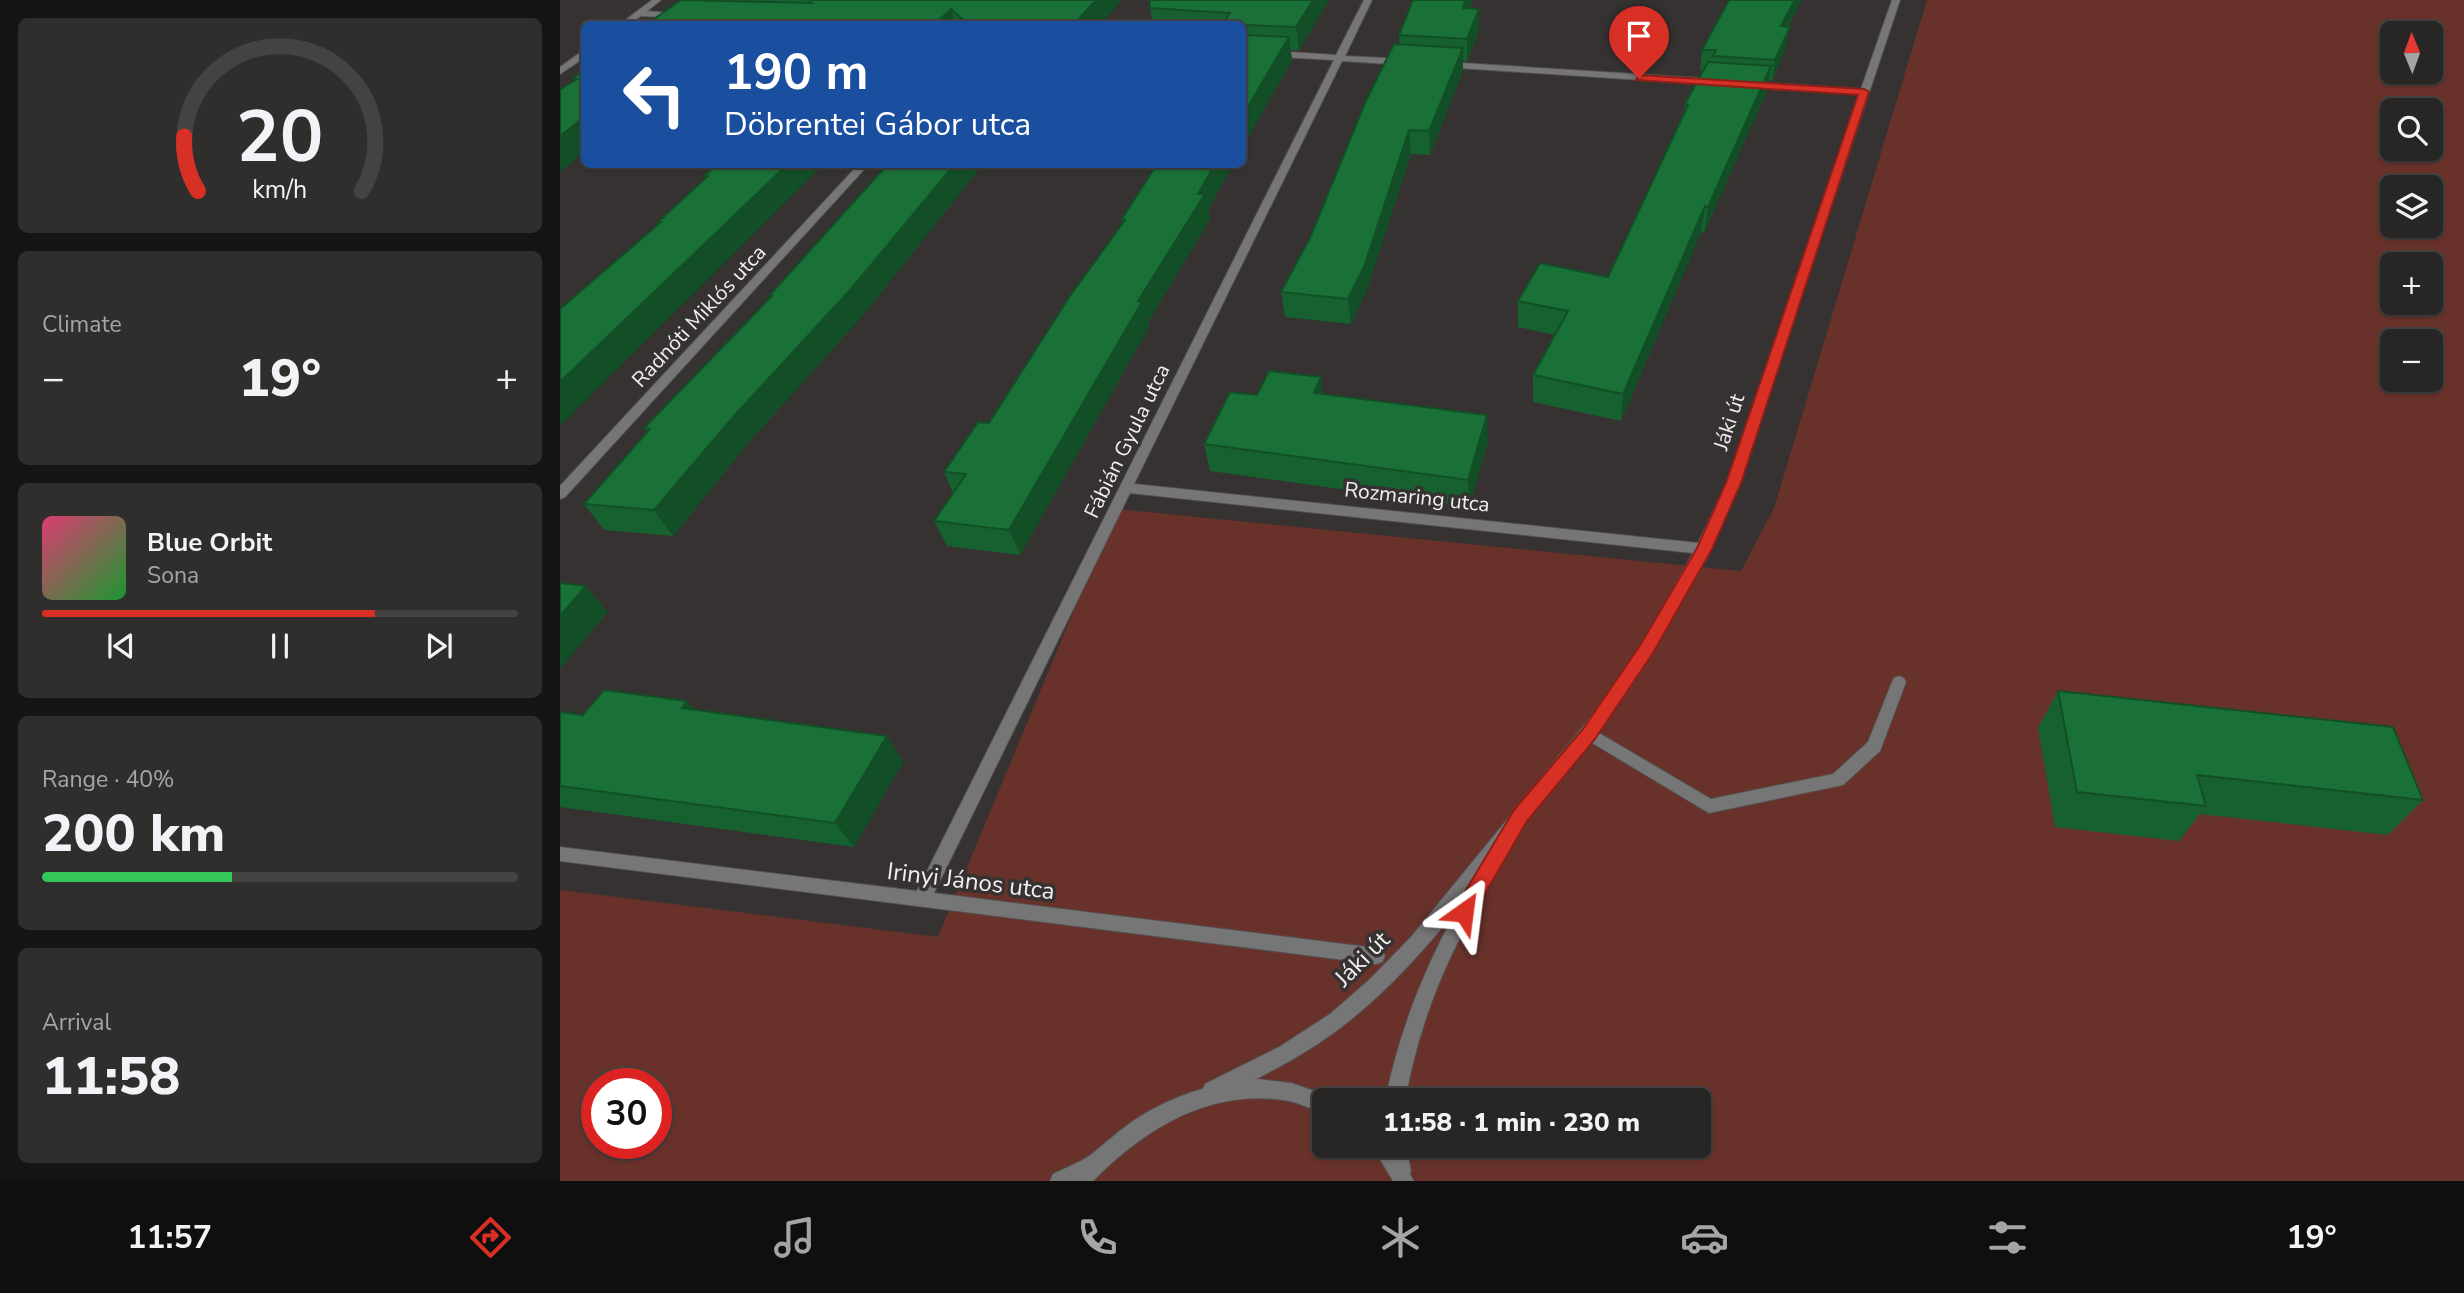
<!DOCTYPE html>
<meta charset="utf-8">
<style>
body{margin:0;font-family:"Nunito Sans",sans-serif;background:#302e2d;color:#f1f3f6;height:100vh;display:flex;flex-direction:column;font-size:26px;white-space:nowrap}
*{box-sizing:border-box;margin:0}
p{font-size:23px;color:#a5a5a7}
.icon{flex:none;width:38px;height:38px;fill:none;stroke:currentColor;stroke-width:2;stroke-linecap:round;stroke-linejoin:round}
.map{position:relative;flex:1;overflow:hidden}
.side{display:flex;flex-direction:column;gap:18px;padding:18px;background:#161514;width:560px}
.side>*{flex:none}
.guide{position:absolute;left:21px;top:21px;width:665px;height:147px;border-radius:10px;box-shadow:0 2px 5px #0004,0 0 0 2px #444342;background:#1a4fa0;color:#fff;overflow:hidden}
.needle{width:46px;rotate:359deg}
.buttons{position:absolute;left:1820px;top:21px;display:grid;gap:14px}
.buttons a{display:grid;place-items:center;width:63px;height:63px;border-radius:10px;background:#282625;box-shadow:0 2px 5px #0004,0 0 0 2px #444342;font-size:35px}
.speed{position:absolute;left:21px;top:1068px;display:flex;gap:14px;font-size:35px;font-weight:700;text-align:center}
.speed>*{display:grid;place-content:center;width:91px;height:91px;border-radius:50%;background:#282625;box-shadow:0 2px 5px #0004,0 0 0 2px #444342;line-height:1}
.speed .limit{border:10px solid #d22;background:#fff;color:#111}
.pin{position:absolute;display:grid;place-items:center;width:60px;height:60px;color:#fff;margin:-72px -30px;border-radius:50% 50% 50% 0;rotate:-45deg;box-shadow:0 0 7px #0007}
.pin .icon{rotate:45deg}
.me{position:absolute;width:77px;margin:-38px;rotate:31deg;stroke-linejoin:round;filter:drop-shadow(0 0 5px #0008)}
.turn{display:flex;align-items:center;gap:24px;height:147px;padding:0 28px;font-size:32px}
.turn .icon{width:91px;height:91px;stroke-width:2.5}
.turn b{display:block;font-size:49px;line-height:60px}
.big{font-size:52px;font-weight:800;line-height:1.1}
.side .card{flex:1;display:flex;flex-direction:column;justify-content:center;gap:10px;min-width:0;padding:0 24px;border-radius:10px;background:#302e2d}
.side .dial{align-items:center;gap:0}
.dial svg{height:182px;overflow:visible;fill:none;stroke:#444342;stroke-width:7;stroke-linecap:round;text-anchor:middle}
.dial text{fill:#f1f3f6;stroke:none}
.song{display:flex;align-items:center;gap:21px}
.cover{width:84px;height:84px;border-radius:10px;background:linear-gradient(135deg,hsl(340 70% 55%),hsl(130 70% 35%))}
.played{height:7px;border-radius:4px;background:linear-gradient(90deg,#d93025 70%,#444342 70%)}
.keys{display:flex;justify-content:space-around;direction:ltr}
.heat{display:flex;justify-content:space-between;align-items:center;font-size:38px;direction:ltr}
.charge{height:10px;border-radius:5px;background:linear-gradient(90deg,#34c759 40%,#444342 0)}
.trip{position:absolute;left:752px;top:1088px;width:399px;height:70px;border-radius:10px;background:#282625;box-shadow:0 2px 5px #0004,0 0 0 2px #444342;font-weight:800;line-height:70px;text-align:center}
.menu{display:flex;height:112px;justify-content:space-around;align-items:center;background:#100f0f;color:#a5a5a7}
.menu .icon{width:49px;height:49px}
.menu .current{color:#d93025}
.menu b{font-size:32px;color:#f1f3f6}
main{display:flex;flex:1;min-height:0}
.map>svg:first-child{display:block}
.green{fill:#68322b;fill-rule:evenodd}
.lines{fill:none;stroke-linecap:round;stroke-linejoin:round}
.service-casing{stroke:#53504f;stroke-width:2}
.minor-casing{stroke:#53504f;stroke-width:2}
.tertiary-casing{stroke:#53504f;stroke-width:2}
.service{fill:#777676;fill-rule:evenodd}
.minor{fill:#777676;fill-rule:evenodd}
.tertiary{fill:#777676;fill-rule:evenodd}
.wall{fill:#16612f}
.shaded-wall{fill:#124f26}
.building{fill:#197137;stroke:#124f26;stroke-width:2}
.route{fill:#d93025;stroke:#8d1f18;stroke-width:2}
.labels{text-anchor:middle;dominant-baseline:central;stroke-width:7;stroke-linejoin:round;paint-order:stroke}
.street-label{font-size:21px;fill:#f1efef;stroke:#353231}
.near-street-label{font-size:24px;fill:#f1efef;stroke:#353231}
</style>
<main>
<section class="side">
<div class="card dial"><svg viewBox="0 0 100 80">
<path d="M14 69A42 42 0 1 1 86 69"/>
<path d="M14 69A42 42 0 0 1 8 45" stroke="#d93025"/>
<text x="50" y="56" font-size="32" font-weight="700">20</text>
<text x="50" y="72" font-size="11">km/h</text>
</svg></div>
<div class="card"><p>Climate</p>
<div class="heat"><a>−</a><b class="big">19°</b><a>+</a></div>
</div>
<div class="card">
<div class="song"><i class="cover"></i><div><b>Blue Orbit</b><p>Sona</p></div></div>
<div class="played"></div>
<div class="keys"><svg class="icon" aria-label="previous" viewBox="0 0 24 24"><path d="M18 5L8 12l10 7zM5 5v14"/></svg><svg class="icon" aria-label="pause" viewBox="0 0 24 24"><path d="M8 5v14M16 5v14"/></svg><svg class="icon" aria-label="next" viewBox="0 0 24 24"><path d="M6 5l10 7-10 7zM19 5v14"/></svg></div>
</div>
<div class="card"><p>Range · 40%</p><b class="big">200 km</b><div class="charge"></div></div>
<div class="card"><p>Arrival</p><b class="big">11:58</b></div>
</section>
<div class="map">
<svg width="1904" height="1181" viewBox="0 0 1904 1181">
<rect width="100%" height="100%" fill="#353231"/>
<!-- green -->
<path class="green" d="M1367,0H1904V1181H0V890L378,937L556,509L1181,571L1214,508ZM1832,33H1871V72H1832ZM1832,110H1871V149H1832ZM1832,187H1871V226H1832ZM1832,264H1871V303H1832ZM1832,341H1871V380H1832ZM37,1083H96V1143H37ZM765,1101H1139V1146H765Z"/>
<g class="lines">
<defs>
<path id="service" d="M1339,676L1344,678L1346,682L1320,751L1283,785L1149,813L1024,738L1021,734L1024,730L1029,728L1034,730L1151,799L1273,774L1308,742L1332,682L1334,678Z"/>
<path id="minor" d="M92,0H101L87,11L120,14L124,16L120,18L81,16L69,24H60Z
M804,0H812L785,56L845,59L849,62L845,65L782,61L574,484L1138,543L1167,483L1300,94L1190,88L1186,85L1190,82L1301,89L1332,0H1340L1179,483L1151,549L1075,680L1033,739L936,859L939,865C925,896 906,925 891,956C869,1003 854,1050 845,1101H825C839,1033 863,970 897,910C863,951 827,992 784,1025C746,1055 702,1076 659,1098L652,1101L645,1098L642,1091L645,1084L719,1047L770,1014L809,980L851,937L1044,701L1084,641L1133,553L570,493L374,893L816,948L822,950L825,956L822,962L816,964L0,861V847L357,891L774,60L682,55V49L776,55Z
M21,52H24V58L0,74V67Z
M886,62L1156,79L1160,82L1156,85L883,67V63Z
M299,164H309L5,497L0,499V486Z
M826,1146H846L851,1171L848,1178L841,1181L834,1178Z"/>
<path id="tertiary" d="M697,1079L731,1083L772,1097L773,1101H765V1114C753,1109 741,1104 729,1101C652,1087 585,1128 533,1181H490L493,1174C505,1168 521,1162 532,1154C551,1138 570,1121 593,1109C626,1091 660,1082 697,1079Z
M812,1146H833L854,1181H833Z"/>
</defs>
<!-- service casing -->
<use href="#service" class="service-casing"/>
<!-- minor casing -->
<use href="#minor" class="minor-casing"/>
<!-- tertiary casing -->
<use href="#tertiary" class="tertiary-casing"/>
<!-- service -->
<use href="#service" class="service"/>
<!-- minor -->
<use href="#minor" class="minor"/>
<!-- tertiary -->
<use href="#tertiary" class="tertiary"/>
</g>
<!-- wall -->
<path class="wall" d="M121,0H562L540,24H87Z
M769,0L739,50H731L732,60L682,148V24H593L590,8Z
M853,0H912L909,9H919V31L907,61H903V71L870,155L851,154L806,292L791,324L725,317L721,292L750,238L840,45L839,35Z
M1242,0L1228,27L1226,47L1212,81L1209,80L1207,91L1144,233L1141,232L1061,421L973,402V375L995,335L958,327V301L1048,277L1124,112L1125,104L1143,70H1140L1142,50Z
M328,164H423L303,315L189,442L113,536L44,530L24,504L87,433L84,428L210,298L209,296Z
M597,164H673L648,209L650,219L588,322L589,327L460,555L387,546L374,521L393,493L384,472L429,423L563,223L562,219Z
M761,377L763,395L928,442L909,507L650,471L644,444L697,395Z
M1498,691L1863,800L1828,835L1640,814L1619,841L1495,827L1478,728Z
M127,701L135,710L327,736L343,762L294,847L0,807V712L23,715Z"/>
<!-- shaded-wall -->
<path class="shaded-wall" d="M536,0H562L540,24H514Z
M753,0H769L739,50L736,27Z
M905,0H912L903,30V8Z
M1235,0H1242L1217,46L1221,26Z
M391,9L396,24H375Z
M919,9V31L907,61V39Z
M1230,27L1226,47L1212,81L1215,60Z
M729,37L732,60L682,148V117Z
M903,48V71L870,155L869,131Z
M1211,66L1207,91L1144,233L1148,207Z
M24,117V152L0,172V136Z
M849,130L851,154L806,292L791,324L788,299Z
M228,164H264L0,426V382Z
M395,164H423L303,315L189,442L113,536L94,510L174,416Z
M655,164H673L648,209L650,219L588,322L589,327L460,555L449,530Z
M1145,206L1141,232L1061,421L1063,394Z
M761,377L765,404L754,393Z
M927,415L928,442L909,507L908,480Z
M26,586L48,612L0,669V616Z
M127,701L149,726L122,708Z
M327,736L343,762L294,847L275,823Z"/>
<!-- building -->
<path class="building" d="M121,0L252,3L249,0H536L514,24H408L391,9L375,24H87Z
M590,0H753L736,27L662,24L670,13L590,8Z
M853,0H905L903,8L919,9L907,39L839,35Z
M1169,0H1235L1221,26L1230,27L1215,60L1153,56L1156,50H1142Z
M682,35L729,37L682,117Z
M834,44L903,48L869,131L849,130L804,267L788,299L721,292L750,238L805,103Z
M1148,62L1211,66L1148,207L1145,206L1063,394L973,375L1008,311L958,301L980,263L1048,277L1128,105L1125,104Z
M24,70V117L0,136V90L17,79L13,78Z
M157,164H228L0,382V309L101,222H98L148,176H144Z
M328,164H395L291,289L174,416L94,510L24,504L90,429L84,428L212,296H209Z
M597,164H655L638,194H645L578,301L582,302L449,530L374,521L406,474L384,472L418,422L429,423L510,296L565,220L562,219Z
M709,371L761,377L754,393L927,415L908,480L644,444L670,392L697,395Z
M0,583L26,586L0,616Z
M44,690L127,701L122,708L327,736L275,823L0,786V712L23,715Z
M1498,691L1833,727L1863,800L1637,775L1646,806L1517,792Z"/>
<!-- route -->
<path class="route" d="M1079,75L1304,89L1309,92L1181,483L1152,549L1093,653L1035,739L967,821L911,918L904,921L897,918L894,912L897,905L954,810L1023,729L1081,644L1137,548L1166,483L1298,95L1076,80Z"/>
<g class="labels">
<!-- street labels -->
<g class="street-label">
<text transform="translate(139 316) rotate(-47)">Radnóti Miklós utca</text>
<text transform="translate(1169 422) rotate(-72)">Jáki út</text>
<text transform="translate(567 441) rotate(-64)">Fábián Gyula utca</text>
<text transform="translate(857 497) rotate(6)">Rozmaring utca</text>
</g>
<!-- near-street labels -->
<g class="near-street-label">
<text transform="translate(411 881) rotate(7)">Irinyi János utca</text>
<text transform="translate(802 959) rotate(-45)">Jáki út</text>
</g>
</g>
</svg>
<div class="buttons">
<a><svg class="needle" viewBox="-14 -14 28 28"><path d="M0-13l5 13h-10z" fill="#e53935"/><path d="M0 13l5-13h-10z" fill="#a5a5a7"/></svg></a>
<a><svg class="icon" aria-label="search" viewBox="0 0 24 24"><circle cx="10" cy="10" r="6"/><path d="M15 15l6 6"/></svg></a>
<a><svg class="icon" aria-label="layers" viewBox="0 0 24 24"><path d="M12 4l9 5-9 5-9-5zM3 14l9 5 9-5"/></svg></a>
<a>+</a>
<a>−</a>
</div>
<div class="speed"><div class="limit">30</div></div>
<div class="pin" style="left:1079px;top:78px;background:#d93025"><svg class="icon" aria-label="arrive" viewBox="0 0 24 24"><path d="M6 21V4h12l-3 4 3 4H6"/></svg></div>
<svg class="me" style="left:904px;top:912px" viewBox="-20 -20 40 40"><path d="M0-17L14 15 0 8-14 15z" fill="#d93025" stroke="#fff" stroke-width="4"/></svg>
<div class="trip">11:58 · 1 min · 230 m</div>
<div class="guide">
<div class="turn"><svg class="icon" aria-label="left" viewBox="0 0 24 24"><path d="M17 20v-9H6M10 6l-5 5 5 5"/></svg><div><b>190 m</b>Döbrentei Gábor utca</div></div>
</div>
</div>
</main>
<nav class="menu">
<b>11:57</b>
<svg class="icon current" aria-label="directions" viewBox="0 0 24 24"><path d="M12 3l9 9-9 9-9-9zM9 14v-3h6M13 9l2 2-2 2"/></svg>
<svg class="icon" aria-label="music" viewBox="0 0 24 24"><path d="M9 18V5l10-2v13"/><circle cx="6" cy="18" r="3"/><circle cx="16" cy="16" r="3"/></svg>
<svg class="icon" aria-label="phone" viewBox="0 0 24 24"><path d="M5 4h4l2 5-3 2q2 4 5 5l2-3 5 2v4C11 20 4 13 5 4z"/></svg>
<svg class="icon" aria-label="climate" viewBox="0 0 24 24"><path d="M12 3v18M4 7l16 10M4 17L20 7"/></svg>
<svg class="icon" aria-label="car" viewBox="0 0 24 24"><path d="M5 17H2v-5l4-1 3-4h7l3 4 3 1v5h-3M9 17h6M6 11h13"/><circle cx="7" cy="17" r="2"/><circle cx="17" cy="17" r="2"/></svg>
<svg class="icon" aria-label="filters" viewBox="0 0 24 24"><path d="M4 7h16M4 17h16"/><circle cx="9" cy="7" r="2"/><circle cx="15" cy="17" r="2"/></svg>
<b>19°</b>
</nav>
